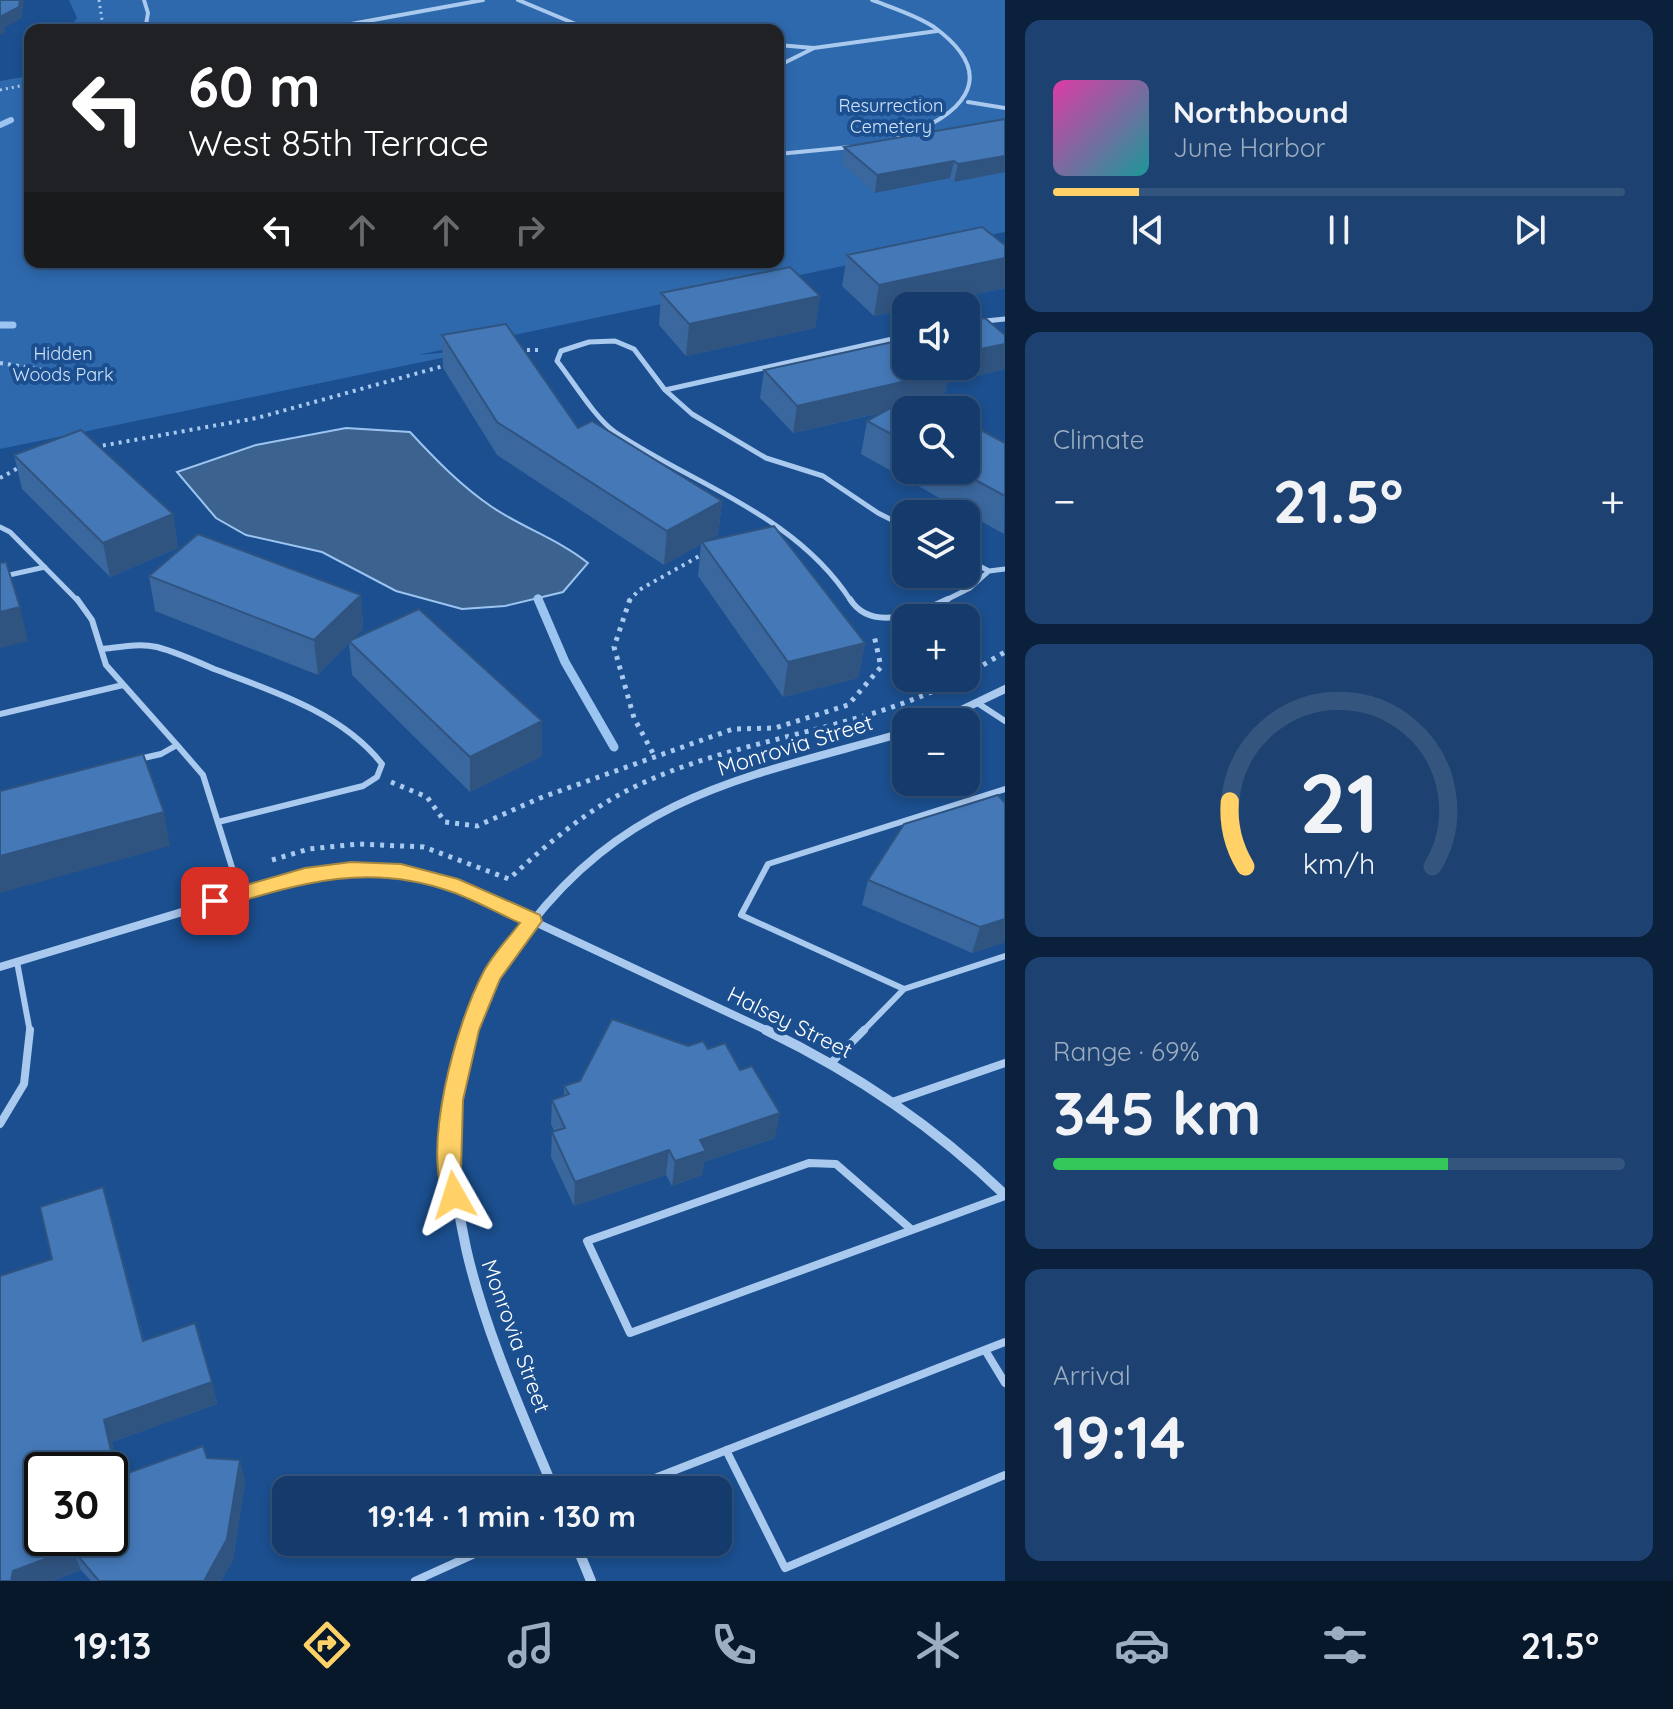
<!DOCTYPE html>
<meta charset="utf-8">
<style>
body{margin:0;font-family:Quicksand,sans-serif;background:#1d4271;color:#f1f3f6;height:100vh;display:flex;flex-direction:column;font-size:30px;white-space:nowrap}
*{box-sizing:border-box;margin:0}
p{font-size:26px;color:#9dadc1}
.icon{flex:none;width:44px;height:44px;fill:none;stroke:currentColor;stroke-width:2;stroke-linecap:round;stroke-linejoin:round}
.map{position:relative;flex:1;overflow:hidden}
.drawer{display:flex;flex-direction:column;gap:20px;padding:20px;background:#0b203b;width:668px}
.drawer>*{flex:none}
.banner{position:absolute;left:24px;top:24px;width:760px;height:244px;border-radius:16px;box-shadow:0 4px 12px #0003,0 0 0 2px #33557e;background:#202124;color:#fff;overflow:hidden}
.buttons{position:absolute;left:892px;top:292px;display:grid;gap:16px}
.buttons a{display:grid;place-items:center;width:88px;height:88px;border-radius:16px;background:#143b6b;box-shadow:0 4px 12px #0003,0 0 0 2px #33557e;font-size:40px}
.speed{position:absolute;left:24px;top:1452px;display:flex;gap:16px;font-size:40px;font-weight:700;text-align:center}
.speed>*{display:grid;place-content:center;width:104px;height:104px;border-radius:50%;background:#143b6b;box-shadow:0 4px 12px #0003,0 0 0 2px #33557e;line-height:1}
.speed .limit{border:4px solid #111;border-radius:12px;background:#fff;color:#111}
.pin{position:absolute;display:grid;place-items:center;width:68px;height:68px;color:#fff;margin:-34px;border-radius:16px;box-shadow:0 4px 12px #0006}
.me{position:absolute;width:88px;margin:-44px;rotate:354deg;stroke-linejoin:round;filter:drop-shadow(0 0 6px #0008)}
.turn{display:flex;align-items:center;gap:28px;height:168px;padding:0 32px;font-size:36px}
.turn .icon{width:104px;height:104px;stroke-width:2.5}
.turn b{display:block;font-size:56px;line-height:68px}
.lanes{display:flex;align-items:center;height:76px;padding:0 32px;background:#0003;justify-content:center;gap:40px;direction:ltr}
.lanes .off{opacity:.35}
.big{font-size:60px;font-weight:700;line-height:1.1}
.drawer .widget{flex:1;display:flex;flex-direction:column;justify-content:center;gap:12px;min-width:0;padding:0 28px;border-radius:16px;background:#1d4271}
.drawer .dial{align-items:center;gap:0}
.dial svg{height:208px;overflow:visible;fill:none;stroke:#33557e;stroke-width:7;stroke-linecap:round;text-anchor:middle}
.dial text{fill:#f1f3f6;stroke:none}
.song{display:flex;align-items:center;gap:24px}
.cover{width:96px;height:96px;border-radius:12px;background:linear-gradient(135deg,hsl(320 70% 55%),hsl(180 70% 35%))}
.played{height:8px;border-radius:4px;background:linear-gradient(90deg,#ffd166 15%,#33557e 15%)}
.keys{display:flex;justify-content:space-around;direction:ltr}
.heat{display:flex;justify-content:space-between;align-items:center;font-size:44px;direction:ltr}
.charge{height:12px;border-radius:6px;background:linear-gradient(90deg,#34c759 69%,#33557e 0)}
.trip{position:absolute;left:272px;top:1476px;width:460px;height:80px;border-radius:16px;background:#143b6b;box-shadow:0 4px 12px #0003,0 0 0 2px #33557e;font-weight:700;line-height:80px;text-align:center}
.tabs{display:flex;height:128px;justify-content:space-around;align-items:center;background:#08182b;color:#9dadc1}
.tabs .icon{width:56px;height:56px}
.tabs .on{color:#ffd166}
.tabs b{font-size:36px;color:#f1f3f6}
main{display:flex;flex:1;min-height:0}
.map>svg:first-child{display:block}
.green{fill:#2e69ad}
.water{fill:#3c6290;stroke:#9cc4f0;stroke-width:2}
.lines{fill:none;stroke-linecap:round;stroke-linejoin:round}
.stream-far2{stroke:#9cc4f0;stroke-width:6}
.stream-far1{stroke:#9cc4f0;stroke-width:7}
.stream{stroke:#9cc4f0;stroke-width:9}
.path-far2{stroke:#a9c9ee;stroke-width:3;stroke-dasharray:2 4;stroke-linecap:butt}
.path-far1{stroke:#a9c9ee;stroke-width:4;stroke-dasharray:3 5;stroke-linecap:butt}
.path{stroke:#a9c9ee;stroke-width:5;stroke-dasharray:4 6;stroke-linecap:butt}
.service-far3{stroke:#a9c9ee;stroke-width:4}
.service-far2{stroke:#a9c9ee;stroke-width:5}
.service-far1{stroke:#a9c9ee;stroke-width:6}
.service{stroke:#a9c9ee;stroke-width:8}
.minor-far1{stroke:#a9c9ee;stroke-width:8}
.minor{stroke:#a9c9ee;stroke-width:10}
.wall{fill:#3a679d}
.shaded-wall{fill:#305480}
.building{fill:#4478b7;stroke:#305480;stroke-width:2;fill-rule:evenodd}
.route{fill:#ffd166;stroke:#a68842;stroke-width:2}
.labels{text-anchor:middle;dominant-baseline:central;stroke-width:8;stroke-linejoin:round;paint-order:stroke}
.far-park-label{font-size:18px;fill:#cfe3fa;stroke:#1b4f8f}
.street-label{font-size:22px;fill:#fff;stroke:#1b4f8f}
</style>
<main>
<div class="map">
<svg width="1005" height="1581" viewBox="0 0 1005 1581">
<rect width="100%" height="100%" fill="#1b4f8f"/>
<!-- green -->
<path class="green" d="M69,0H1005V232L418,355L485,349L0,449V81L23,77L30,69V262H778V30H67L77,18Z"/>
<!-- water -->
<path class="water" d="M346,428L410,432C435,459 461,486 492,507C523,528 558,539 588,563L563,592L505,606L462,609L396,591L322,552L246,535L216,518L177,472L256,445Z"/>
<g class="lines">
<!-- stream-far2 -->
<path class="stream-far2" d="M0,125L11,120"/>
<!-- stream-far1 -->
<path class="stream-far1" d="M0,325H13
M538,598L539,601"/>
<!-- stream -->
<path class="stream" d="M538,599L565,662L614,747"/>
<!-- path-far2 -->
<path class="path-far2" d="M99,0L102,20L99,30
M0,90L30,84"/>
<!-- path-far1 -->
<path class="path-far1" d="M519,350H541
M0,363L99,379
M95,447L257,418L447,365
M0,478L20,467
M629,601L639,590L703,554"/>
<!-- path -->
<path class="path" d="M630,599L614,647L634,718L655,757
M966,675L1005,652
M391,782L427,797L445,822L477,826L540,798L733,729L775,728L848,705L881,667L874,635
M272,860L309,849L358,844L424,847L509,879C545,846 582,814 626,791C732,737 856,733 961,678"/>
<!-- service-far3 -->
<path class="service-far3" d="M144,0L148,13L145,30
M518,0L590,30
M872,0C893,8 916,15 934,27C1005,79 958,118 897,138
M318,30L483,0
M778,45L814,48L937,31
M778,66L814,48
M968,102L1005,108
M778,154L851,147"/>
<!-- service-far2 -->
<path class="service-far2" d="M966,323L1005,319
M665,390L906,336
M0,527L10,532L78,601
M966,559L989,571
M0,577L45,567
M851,601C796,515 696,486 615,432C595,418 573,381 557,361L561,351L589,342L615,341L634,349L665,390L692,414L766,458L823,476L878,513L906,527
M944,601L970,588L989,571L1005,569"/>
<!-- service-far1 -->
<path class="service-far1" d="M77,599L92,620L106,665L177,745
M850,599C871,633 919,613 948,599
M102,649C120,647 139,643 157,647C176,652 196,661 214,669C273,691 342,713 382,764L377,777L363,786L218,822
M979,704L1005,721
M0,714L123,685
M139,759L161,754L177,745L203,775L240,893
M17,962L30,1032
M904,989L741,915L768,864L1005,789
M862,1032L904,989L1005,956"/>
<!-- service -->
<path class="service" d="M832,1062L864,1030
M895,1101L1005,1063
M0,1124L24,1084L30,1030
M809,1163L836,1164L912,1230L630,1333L587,1241Z
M912,1230L1005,1196
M985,1350L1005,1383
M726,1450L785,1568L1005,1475
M624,1490L1005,1342
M415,1581L501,1542"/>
<!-- minor-far1 -->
<path class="minor-far1" d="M936,722L1005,689
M0,967L305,875L351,869L401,871L458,886L770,1032
M469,1032C481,990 502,960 529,926C633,792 752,776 906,732"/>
<!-- minor -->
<path class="minor" d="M469,1030C421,1194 492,1341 554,1490
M766,1030C855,1073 934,1126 1005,1195
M575,1542L591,1581"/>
</g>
<!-- wall -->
<path class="wall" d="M1005,119V172L954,182L950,178L875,193L842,164L844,147Z
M847,255L1005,288L922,306H906V309L874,316L842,286Z
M661,293L820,296L815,328L686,356L659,325Z
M442,335L578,428L722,501L718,535L708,540L865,643L858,678L783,697L698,576L701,544L664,565L497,455L443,368Z
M1005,335V369L947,383L944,398L928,402L906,410V470H966L1005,443L1004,534L861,454L867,421L881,413L793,433L760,398L764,370Z
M14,455L173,514L178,548L110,577L22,489Z
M149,576L361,595L363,629L353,639L542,721V756L470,792L352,675L349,643L318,675L155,611Z
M1005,803V942L972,953L862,905L868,880Z
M688,1046L708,1049L775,1138L704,1162L702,1175L672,1186L666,1175L574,1206L551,1157L552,1132L554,1131L551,1124L552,1100L564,1096V1086Z
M110,1212L144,1340L212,1382L217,1404L112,1442L119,1476L207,1458L245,1481L233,1560L221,1581H91L81,1570L52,1581H0L52,1259Z"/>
<!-- shaded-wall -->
<path class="shaded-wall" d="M20,0H24L22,18L4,28L5,33L0,35V17Z
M1005,156V172L954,182L958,164Z
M954,161L950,178L875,193L877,175Z
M1005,258V288L922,306H906V309L874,316L879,285Z
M820,296L815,328L686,356L689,324Z
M1005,344V369L947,383L944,398L793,433L797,406L935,366H966V352Z
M722,501L718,535L703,543L702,542L701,544L664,565L667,531Z
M173,514L178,548L110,577L103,543Z
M361,595L363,629L318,675L314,640Z
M20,607L28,641L0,648V612Z
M865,643L858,678L783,697L788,662Z
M542,721V756L470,792V757Z
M164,812L170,846L0,893V856Z
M1005,919V942L972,953L980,927Z
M780,1113L775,1138L704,1162L702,1175L672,1186L675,1161L700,1140Z
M669,1150L666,1175L574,1206L575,1182Z
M103,1187L110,1212L150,1364L143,1341Z
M212,1382L217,1404L112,1442L125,1499L117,1477L104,1420Z
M240,1460L245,1481L233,1560L221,1581H204Z
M72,1549L81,1570L52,1581H11L13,1571Z"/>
<!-- building -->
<path class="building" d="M0,0H20L19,7L0,17Z
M1005,119V156L958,164L954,161L877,175L844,147Z
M982,227L1005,245V258L879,285L847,255Z
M790,267L820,296L689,324L661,293Z
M985,318L1005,335V344L966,352V322Z
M506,324L578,428L592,421L722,501L667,531L497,422L442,335Z
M906,339V366H944L950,371L797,406L764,370Z
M914,395L943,410H906V442L867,421Z
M966,422L1005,443V496L957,470H966Z
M81,430L173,514L103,543L14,455Z
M774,526L865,643L788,662L702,542Z
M198,534L361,595L314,640L149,576Z
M6,562L20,607L0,612V563Z
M419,609L542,721L470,757L349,641Z
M143,754L164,812L0,856V791Z
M998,795L1005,803V919L980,927L868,880L904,824Z
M612,1019L688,1046L703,1041L708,1049L725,1043L740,1070L752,1066L780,1113L700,1140L706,1151L675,1161L669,1150L575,1182L552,1132L565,1128L552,1100L569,1094L564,1086L580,1081Z
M103,1187L143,1341L195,1323L212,1382L104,1420L117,1477L203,1446L207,1458L240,1460L227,1539L204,1581H99L72,1549L13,1571L11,1581H0V1276L52,1259L40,1207ZM42,1470H110V1538H42Z"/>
<!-- route -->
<path class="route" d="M351,862L401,864L458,879L540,915L542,921L500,979L479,1030L463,1100L461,1169L466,1195L462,1202L454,1205L446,1202C421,1149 456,1024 483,973C492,955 508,939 520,923C497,913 475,900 452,892C367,861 298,884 215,909L208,907L206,901L208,896L305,868Z"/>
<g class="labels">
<!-- far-park labels -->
<g class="far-park-label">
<text x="891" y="105">Resurrection<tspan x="891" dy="21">Cemetery</tspan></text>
<text x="63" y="353">Hidden<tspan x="63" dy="21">Woods Park</tspan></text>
</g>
<!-- street labels -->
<g class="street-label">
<text transform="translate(795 745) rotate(-17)">Monrovia Street</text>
<text transform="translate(790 1022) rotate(26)">Halsey Street</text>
<text transform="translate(516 1336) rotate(70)">Monrovia Street</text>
</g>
</g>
</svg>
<div class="buttons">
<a><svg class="icon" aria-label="sound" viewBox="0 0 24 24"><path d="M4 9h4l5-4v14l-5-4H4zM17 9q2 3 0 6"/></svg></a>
<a><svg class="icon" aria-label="search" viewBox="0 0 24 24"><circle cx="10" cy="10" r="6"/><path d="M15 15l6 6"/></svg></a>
<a><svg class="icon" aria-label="layers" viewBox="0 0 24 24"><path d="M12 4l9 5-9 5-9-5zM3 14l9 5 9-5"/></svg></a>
<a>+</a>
<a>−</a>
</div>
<div class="speed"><div class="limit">30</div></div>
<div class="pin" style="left:215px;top:901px;background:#d93025"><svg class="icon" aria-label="arrive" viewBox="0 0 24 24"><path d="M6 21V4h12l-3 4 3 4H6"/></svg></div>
<svg class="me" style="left:454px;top:1195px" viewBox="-20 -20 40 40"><path d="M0-17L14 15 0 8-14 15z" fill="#ffd166" stroke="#fff" stroke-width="4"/></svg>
<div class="trip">19:14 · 1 min · 130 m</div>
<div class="banner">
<div class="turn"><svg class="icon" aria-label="left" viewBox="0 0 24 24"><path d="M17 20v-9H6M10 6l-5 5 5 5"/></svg><div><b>60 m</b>West 85th Terrace</div></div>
<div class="lanes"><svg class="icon" aria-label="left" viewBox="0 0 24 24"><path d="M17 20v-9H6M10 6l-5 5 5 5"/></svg><svg class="icon off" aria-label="ahead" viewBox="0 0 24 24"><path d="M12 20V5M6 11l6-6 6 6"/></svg><svg class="icon off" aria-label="ahead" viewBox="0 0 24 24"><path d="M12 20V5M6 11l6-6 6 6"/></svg><svg class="icon off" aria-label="right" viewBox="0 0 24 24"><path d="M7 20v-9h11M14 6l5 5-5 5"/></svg></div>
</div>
</div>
<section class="drawer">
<div class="widget">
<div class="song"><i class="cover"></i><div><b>Northbound</b><p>June Harbor</p></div></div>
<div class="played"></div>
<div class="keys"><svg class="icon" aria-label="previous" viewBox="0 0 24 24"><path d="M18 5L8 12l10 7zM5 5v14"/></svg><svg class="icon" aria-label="pause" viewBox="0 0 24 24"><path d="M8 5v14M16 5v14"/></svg><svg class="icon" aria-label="next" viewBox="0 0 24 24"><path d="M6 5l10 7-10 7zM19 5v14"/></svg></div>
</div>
<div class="widget"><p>Climate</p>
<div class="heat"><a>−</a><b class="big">21.5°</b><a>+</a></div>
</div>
<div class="widget dial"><svg viewBox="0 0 100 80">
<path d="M14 69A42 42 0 1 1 86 69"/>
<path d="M14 69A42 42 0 0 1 8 44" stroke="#ffd166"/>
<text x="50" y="56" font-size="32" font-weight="700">21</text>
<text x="50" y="72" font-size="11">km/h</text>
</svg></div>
<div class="widget"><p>Range · 69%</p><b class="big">345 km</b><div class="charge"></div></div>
<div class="widget"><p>Arrival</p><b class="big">19:14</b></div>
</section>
</main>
<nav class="tabs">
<b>19:13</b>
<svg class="icon on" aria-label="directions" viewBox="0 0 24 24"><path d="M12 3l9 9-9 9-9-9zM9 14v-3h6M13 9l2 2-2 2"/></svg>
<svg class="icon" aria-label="music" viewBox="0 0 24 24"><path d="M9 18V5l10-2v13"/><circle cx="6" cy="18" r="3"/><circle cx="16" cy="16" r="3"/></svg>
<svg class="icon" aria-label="phone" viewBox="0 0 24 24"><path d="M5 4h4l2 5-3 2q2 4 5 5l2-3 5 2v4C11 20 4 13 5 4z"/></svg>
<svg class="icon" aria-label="climate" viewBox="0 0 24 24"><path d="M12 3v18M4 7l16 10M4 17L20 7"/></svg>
<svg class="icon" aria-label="car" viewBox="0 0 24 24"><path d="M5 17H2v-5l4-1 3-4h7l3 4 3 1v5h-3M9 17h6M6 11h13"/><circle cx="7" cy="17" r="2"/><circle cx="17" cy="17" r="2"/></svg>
<svg class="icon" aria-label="filters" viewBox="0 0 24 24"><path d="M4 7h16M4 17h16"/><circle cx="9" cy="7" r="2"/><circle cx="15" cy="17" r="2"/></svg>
<b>21.5°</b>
</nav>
